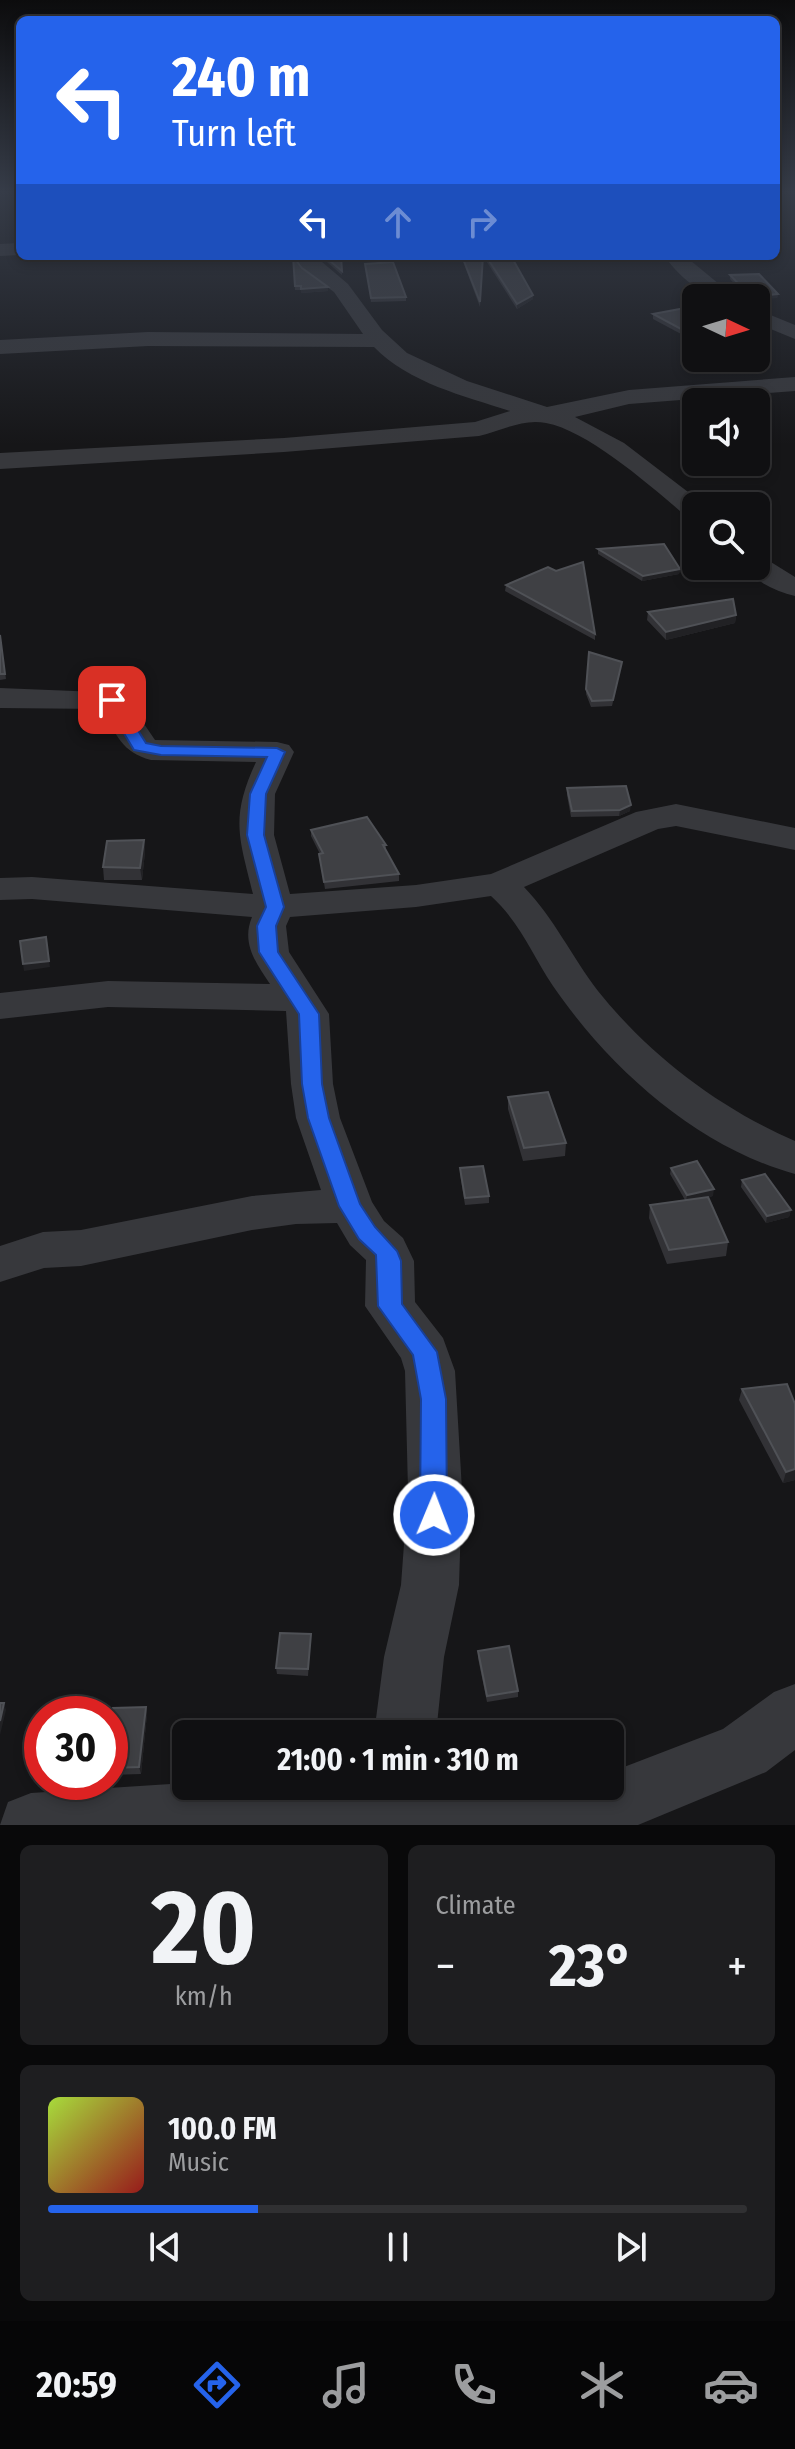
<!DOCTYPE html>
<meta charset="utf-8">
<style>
body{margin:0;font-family:"Fira Sans Condensed",sans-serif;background:#1e1e20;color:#f1f3f6;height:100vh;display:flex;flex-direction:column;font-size:30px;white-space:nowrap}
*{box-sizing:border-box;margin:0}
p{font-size:26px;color:#9c9d9f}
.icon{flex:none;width:44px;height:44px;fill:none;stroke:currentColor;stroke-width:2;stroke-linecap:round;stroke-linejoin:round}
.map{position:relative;height:1825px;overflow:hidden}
.sheet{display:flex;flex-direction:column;gap:20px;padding:20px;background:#09090a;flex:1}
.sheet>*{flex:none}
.top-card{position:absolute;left:16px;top:16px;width:764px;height:244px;border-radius:12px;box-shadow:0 4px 12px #0003,0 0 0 2px #303032;background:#2563eb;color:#fff;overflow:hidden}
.needle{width:52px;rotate:94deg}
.fabs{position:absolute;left:682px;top:284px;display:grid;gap:16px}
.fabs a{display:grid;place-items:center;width:88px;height:88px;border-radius:12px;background:#101012;box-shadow:0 4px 12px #0003,0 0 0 2px #303032;font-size:40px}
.speed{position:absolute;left:24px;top:1696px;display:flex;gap:16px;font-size:40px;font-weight:700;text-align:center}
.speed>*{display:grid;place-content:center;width:104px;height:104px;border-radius:50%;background:#101012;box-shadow:0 4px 12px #0003,0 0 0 2px #303032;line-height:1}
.speed .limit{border:12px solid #d22;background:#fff;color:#111}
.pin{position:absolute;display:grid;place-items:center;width:68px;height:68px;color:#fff;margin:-34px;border-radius:16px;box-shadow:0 4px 12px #0006}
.me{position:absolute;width:88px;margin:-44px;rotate:1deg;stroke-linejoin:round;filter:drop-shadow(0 0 6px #0008)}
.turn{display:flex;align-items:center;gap:28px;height:168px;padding:0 24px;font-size:36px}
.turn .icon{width:104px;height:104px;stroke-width:2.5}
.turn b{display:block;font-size:56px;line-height:68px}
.lanes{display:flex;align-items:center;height:76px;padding:0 24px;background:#0003;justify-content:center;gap:40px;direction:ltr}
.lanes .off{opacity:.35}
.big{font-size:60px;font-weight:700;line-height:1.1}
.sheet .tile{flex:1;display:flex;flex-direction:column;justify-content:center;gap:12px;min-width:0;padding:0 28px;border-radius:12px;background:#1e1e20}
.sheet .dial{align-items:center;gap:0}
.dial b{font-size:104px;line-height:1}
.song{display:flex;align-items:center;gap:24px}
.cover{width:96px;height:96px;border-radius:12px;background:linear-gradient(135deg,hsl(80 70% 55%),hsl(0 70% 35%))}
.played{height:8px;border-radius:4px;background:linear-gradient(90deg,#2563eb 30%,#303032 30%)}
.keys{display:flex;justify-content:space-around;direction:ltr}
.heat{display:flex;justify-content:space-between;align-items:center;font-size:44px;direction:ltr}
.sheet .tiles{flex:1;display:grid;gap:20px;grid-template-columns:1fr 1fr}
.tile:last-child{grid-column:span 2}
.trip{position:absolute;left:172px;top:1720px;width:452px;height:80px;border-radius:12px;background:#101012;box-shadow:0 4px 12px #0003,0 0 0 2px #303032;font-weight:700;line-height:80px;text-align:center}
.tab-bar{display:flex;height:128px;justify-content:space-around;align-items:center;background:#060607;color:#9c9d9f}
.tab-bar .icon{width:56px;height:56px}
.tab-bar .current{color:#2563eb}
.tab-bar b{font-size:36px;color:#f1f3f6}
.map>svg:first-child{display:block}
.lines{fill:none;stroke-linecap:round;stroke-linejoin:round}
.minor{fill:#37383c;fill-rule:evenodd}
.wall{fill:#323236}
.shaded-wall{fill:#212124}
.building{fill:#3f4044;stroke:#4f5156;stroke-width:2}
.route{fill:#2563eb;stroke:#184099;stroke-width:2}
</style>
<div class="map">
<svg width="795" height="1825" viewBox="0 0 795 1825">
<rect width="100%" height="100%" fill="#161618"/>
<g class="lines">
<!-- minor -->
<path class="minor" d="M20,243V255L0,256V244Z
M295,256H315L348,284L382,330L407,353L467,381L547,407L629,390L795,377V391L629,404L575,417L624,443L705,505L696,506V519L687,517C653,488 589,431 546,423C523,418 501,431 479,436L284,452L0,469V453L284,438L475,422L510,411C464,396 409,383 374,347L148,346L0,354V340L148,332L363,334L334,292L304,270Z
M664,256H685L736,298C704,298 684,282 664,256Z
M756,309L795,325V339L756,323Z
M756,557L766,559L795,577V596C776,591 755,582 743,566H756Z
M0,688L123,693L155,740L277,742L289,745L294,752L275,794L274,835L290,894L416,885L491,874L636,812L676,804L795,828V850L676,826L658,829L524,887C554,918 572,957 598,991C650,1056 719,1108 795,1141V1174C697,1147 610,1069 553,986C533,956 519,921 491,896L416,907L290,917L286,926L289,952L329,1014L333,1084L340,1118L372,1202L384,1221L403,1238L414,1261L415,1302L443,1338L455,1371L462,1490L459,1585L444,1657L436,1734H374L384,1657L401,1585L408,1490L405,1371L401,1358L365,1306L366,1260L350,1245L337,1223L296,1224L252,1230L81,1266L44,1268L0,1282V1246L43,1232L81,1230L252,1196L321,1190L296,1118L291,1084L286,1011L108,1007L0,1019V993L108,981L270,984C256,963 241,943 252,917L32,899L0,900V878L32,877L253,894C239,837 230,818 256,762L151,760C121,752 117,735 102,709L0,708Z
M795,1684V1750L766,1772L638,1825H0L8,1802L31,1793L186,1783V1786H433L487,1790L512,1786H610V1770L624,1767L723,1729L774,1692Z"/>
</g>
<!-- wall -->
<path class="wall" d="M293,256L302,268L328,287V291L301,293V290H295Z
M320,256H341L342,275Z
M461,256H483L480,307Z
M483,256H511L533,299L517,309Z
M365,264L406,297V301L371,302Z
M730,275L778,294L777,298H748L730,279Z
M696,306V342L653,319V314Z
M598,549L680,569L679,574L642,581L598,554Z
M556,571L595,634V640L505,591L506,585Z
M648,612L736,615L735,623L666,640L647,620Z
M0,634L6,679L0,680Z
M589,652L621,667L612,706L591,707L586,694Z
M567,788L630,811L619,816L571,817L567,795Z
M311,830L386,845V851L399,874V881L325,889L320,860V854L311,836Z
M144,840L145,852L142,880H104L103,867Z
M508,1097L566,1143L565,1156L523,1161L508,1109Z
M460,1168L489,1196V1203L465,1205L460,1174Z
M671,1168L713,1196L703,1198L728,1242L726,1256L667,1264L649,1218L650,1205L685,1200L670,1174Z
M742,1180L791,1210L789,1217L766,1223L741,1187Z
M742,1389L795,1404V1480L783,1483L739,1400Z
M311,1634L308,1676L277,1674L276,1668Z
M478,1651L518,1691V1697L487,1702L478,1658Z
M146,1707L147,1714L141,1774L110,1775V1730Z"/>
<!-- shaded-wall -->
<path class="shaded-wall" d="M328,287V291L301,293V289Z
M778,294L777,298L756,300V298H751V297Z
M533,295V299L517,309V304Z
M764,332V337H756V333Z
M680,569L679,574L642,581L643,576Z
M736,615L735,623L666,640V632Z
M631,805L630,811L619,816L620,810Z
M144,840L145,852L142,880L140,868Z
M49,961L50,967L24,971L23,964Z
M714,1189L713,1196L686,1202L687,1195Z
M791,1210L789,1217L766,1223L767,1216Z
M795,1469V1480L783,1483L786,1472Z
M4,1703L6,1710L0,1735V1721Z
M146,1707L147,1714L141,1774L139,1767Z"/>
<!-- building -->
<path class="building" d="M293,256L302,268L328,287L301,289V286H295Z
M324,256H341L342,271Z
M462,256H483L480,302Z
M486,256H511L533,295L517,304Z
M393,262L406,297L371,298L365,264Z
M759,274L778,294L751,297L730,275Z
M696,306V337L653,314Z
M664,544L680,569L643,576L598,549Z
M583,562L595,634L506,585L548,567L556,571Z
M733,599L736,615L666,632L648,612Z
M0,635L5,674H0Z
M589,652L622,662L613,700L592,701L586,689Z
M626,786L631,805L620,810L572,811L567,788Z
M367,817L386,845H383L399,874L324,882L319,854L323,853L311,830Z
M144,840L140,868L103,867L107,841Z
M46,937L49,961L23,964L20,941Z
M548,1092L566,1143L524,1148L508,1097Z
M697,1161L714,1189L687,1195L671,1168Z
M483,1166L489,1196L465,1198L460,1168Z
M765,1174L791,1210L767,1216L742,1180Z
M708,1197L728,1242L669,1250L650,1205Z
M787,1384L795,1404V1469L786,1472L742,1389Z
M280,1633L311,1634L308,1669L276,1668Z
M509,1646L518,1691L487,1696L478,1651Z
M0,1703H4L0,1721Z
M146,1707L139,1767L110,1768V1730L113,1708Z"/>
<!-- sky -->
<linearGradient id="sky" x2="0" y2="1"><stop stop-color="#0c0c0d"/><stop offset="0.43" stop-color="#363c48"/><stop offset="1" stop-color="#363c48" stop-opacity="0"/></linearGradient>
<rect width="795" height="445" fill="url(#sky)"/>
<!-- route -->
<path class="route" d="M112,695L117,697L146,743L161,746L277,748L285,752L266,794L264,835L284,907L276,926L278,952L319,1014L322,1084L329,1118L360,1204L375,1227L397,1251L401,1261L402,1304L437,1352L446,1399L447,1515L443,1523L434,1526L424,1523L420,1515L421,1399L413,1355L378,1306L376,1255L359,1239L339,1206L308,1118L302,1084L299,1014L259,952L257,926L266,907L247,835L250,794L267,757L161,755L134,750L104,700Z"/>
</svg>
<div class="fabs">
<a><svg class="needle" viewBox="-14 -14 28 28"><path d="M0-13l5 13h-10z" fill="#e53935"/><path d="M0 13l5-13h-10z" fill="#9c9d9f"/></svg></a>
<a><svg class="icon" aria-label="sound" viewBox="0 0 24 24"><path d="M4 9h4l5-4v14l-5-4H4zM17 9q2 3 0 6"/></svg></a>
<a><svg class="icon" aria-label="search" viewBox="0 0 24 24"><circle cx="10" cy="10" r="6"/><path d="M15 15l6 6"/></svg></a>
</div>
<div class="speed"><div class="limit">30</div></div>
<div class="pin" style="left:112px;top:700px;background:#d93025"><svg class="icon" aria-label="arrive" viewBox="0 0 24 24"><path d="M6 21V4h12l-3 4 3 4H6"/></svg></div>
<svg class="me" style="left:434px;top:1515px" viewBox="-20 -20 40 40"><circle r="17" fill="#2563eb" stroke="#fff" stroke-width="3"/><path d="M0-11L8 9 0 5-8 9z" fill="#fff"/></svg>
<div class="trip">21:00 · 1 min · 310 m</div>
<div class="top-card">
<div class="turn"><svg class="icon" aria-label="left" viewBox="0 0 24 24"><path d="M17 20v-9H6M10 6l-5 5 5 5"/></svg><div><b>240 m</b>Turn left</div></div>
<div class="lanes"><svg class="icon" aria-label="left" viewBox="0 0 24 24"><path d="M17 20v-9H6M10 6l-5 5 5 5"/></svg><svg class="icon off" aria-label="ahead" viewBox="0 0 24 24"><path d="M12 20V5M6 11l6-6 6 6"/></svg><svg class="icon off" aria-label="right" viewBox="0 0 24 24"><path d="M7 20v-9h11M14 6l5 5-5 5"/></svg></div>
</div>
</div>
<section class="sheet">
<div class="tiles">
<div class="tile dial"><b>20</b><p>km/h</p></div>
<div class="tile"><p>Climate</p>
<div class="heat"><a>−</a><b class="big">23°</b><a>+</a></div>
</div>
<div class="tile">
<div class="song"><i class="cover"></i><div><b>100.0 FM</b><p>Music</p></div></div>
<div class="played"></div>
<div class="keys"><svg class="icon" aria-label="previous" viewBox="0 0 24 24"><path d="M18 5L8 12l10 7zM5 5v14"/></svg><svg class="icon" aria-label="pause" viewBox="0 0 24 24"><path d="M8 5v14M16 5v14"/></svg><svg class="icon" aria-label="next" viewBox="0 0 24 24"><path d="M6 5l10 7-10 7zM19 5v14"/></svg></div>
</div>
</div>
</section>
<nav class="tab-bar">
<b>20:59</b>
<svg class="icon current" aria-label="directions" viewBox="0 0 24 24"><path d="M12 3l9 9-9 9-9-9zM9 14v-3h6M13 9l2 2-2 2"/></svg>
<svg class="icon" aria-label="music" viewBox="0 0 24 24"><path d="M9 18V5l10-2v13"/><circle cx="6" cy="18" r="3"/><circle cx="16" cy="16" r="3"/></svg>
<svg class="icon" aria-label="phone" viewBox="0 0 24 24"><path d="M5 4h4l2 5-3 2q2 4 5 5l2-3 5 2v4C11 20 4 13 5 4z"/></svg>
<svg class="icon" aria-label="climate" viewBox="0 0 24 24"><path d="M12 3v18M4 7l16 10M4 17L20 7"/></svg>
<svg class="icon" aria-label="car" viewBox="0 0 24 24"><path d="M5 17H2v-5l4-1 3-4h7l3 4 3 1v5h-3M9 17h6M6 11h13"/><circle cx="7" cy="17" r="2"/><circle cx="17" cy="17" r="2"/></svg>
</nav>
